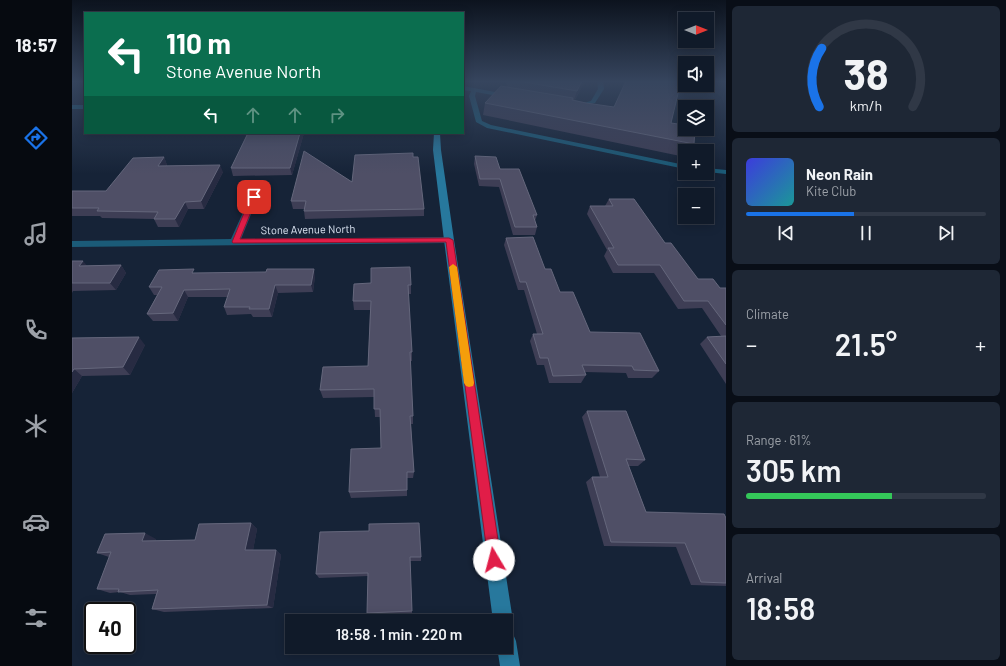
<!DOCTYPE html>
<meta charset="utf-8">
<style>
body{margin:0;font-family:Barlow,sans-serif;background:#1e2735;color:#f1f3f6;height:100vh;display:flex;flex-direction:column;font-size:15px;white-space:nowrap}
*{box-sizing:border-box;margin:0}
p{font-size:13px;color:#9ca1a8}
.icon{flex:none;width:22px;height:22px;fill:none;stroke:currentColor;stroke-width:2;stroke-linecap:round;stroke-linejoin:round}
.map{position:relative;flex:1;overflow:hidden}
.panel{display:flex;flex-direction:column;gap:6px;padding:6px;background:#090e17;width:280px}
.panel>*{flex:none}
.hud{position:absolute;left:12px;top:12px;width:380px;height:122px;border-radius:0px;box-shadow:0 2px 10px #0003,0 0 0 1px #303846;background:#0b6e4f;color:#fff;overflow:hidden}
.needle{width:26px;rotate:90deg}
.controls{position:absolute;left:606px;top:12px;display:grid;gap:8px}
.controls a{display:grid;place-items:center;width:36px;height:36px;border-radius:0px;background:#101a29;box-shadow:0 2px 10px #0003,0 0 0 1px #303846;font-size:20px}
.speed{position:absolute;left:12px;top:602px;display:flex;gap:8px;font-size:20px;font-weight:700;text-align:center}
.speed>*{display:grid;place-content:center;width:52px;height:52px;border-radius:50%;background:#101a29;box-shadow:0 2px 10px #0003,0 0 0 1px #303846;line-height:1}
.speed .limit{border:2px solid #111;border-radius:6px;background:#fff;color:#111}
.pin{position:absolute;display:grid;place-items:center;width:34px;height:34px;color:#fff;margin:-17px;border-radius:8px;box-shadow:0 2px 6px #0006}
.me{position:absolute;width:44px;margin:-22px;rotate:352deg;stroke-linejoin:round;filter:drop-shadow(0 0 3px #0008)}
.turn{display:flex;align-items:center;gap:14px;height:84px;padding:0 16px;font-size:18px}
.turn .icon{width:52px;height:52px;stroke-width:2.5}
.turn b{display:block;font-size:28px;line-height:34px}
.lanes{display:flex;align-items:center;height:38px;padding:0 16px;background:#0003;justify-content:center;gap:20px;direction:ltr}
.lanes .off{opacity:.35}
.big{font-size:30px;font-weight:600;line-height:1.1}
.panel .tile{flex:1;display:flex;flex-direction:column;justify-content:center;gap:6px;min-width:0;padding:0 14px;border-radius:6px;background:#1e2735}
.panel .dial{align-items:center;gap:0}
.dial svg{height:104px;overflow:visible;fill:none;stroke:#303846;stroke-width:7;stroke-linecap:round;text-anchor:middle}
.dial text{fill:#f1f3f6;stroke:none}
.song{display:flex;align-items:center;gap:12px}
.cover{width:48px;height:48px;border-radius:6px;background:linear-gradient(135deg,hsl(240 70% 55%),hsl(180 70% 35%))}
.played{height:4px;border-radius:2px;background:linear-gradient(90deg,#1a73e8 45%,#303846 45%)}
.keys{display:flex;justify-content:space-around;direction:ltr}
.heat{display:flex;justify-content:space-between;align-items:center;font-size:22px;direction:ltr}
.charge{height:6px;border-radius:3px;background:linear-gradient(90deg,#34c759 61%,#303846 0)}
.trip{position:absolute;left:213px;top:614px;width:228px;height:40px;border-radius:0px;background:#101a29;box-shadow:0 2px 10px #0003,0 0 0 1px #303846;font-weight:600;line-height:40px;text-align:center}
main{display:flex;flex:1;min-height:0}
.dock{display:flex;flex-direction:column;width:72px;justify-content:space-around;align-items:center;background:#060a10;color:#9ca1a8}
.dock .icon{width:28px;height:28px}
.dock .on{color:#1a73e8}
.dock b{font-size:18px;color:#f1f3f6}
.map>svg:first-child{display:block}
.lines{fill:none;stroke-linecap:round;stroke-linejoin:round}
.street{fill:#1b5b78;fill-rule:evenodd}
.secondary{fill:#27789d;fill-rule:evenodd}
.wall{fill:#3e3e55}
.shaded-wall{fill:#272b42}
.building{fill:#4f4f66;stroke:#65677c}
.route{fill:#e11d48;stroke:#92132f}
.slow{fill:#f59e0b}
.labels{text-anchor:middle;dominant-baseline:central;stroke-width:4;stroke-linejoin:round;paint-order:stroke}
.street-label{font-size:11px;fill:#dbe4f2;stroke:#162337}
</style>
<main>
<nav class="dock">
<b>18:57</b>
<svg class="icon on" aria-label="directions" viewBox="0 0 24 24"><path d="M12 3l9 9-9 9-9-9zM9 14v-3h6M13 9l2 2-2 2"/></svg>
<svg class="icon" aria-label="music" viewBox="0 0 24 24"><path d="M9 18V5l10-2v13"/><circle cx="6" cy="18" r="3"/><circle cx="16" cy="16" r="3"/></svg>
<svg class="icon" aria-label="phone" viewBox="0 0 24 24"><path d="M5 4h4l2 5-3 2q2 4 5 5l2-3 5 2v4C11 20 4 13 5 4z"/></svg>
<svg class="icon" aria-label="climate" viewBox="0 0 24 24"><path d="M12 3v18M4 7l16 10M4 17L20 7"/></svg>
<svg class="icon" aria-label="car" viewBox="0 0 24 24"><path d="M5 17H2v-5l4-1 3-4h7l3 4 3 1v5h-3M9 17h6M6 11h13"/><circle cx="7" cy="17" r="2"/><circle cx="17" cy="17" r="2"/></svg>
<svg class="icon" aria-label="filters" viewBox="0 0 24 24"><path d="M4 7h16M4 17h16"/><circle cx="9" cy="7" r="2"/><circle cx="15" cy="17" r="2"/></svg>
</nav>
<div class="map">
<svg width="654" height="666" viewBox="0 0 654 666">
<rect width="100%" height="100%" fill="#162337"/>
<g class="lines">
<!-- street -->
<path class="street" d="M525,81H531L532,89L523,103L500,108V106L519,101L526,89Z
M391,86L439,95V97L437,98L404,92L403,96L410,121L419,125L613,165V169L415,128L404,122L397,96L399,91L391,90Z
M0,105H13V109H0Z
M635,168L654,170V174L635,172Z
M182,194L186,197L169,239L377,237L382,240L377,243L0,247V241L159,239L178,197Z"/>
<!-- secondary -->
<path class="secondary" d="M362,133H368L369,150L382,240L441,621L438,628L434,629V621H421L372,240L361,150Z
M434,631L441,634L444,641L448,666H428L425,647H434Z"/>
</g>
<!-- wall -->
<path class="wall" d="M435,81H513L503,100L599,123L622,144L618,151H613V157L411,115L413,103L434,87Z
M176,133H232L220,175L161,176L159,168Z
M403,156L428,169L465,215L463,221L465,227L463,235H441L427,187L407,186L402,164Z
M92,157L95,165V166L151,172L132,209H116L107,227H86L82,219L30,218L28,216H0V191H34Z
M280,182L352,209V216L233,219L232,211V209H221L219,201Z
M537,199L593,243L626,279L648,288H654V384L628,344L635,337L649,336L630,308L606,309L582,273H541L532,256L535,250L515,214L518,206H533Z
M434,238L473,269L488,292L518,332L587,371L580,378H556L554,373L513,372L514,375L509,383H477L472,365H465L458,341L461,334H465L452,290H446L432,245Z
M0,261L15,266L49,265L54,273L44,290L1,291L0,293Z
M123,273L243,276L241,292L206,293L200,317H181L179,314L155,315L152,307L156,297H116L106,321H81L75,314L85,295H82L77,287Z
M282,284L339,285V294H336L340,352V361H338L341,416V424H339L342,472L341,478H335V496L279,498L277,492L309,448L308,417H303L302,397L251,398L248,390L296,366L298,310H282L281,301Z
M0,338L73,345L58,375L10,376L0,393Z
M515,411L573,460L566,466H557L574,512L654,518V586L619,585L604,547L532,546L514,482L520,477H528L510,417Z
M179,523L185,529L181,550H204L209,555L201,608L92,612L80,609L84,594L58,595L48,592L38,593L25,589L37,557L25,553L84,539L83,541L123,540Z
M248,532L349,557V561H338L340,611V613L296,615L295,613L296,576L247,578L244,574Z"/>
<!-- shaded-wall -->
<path class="shaded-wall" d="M510,81H513L501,103L505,91Z
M228,133H232L220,175L218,168Z
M92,157L95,165L89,173L86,166Z
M148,165L151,172L132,209L129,201Z
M113,202L116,209L107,227L103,219Z
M11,261L17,268L7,266Z
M49,265L54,273L44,290L38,283Z
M242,269L243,276L241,292L239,285Z
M203,285L206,293L200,317L197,309Z
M112,290L116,297L106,321L101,313Z
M67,337L73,345L58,375L51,367Z
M2,369L10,376L0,393V372Z
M179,523L185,529L180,556L173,550Z
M73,533L84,539L81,546L70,541Z
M204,550L209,555L201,608L195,605Z"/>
<!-- building -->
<path class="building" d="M446,81H510L505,91Z
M554,81H609L599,123L613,125V129H623L622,144L413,103L429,86L501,98L500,100L514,103L542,107Z
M176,133H228L218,168H159Z
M232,151L280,182L283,155L341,153V157H346L352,209L232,211L234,201H219Z
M403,156L424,157L428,169H447L465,215H461L465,227H443L428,179H408Z
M92,157L86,166L148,165L129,201L113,202L103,219H82L86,212L25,211L27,208H0V191H34L61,158Z
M537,199H562L593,243H599L626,279H641L648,288H654V325L636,301H612L588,265H546L536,248H542L518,206H541Z
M461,237L473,269H479L488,292H501L518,332L568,333L587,371L562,370L560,366L510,365L514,375L481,376L476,358H468L461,334H471L454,282H448L434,238Z
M0,261H11L7,266L49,265L38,283H0Z
M338,267L339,285H336L340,352H338L341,416H338L342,472H335V490L277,492L279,449L309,448L308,409H302V389L248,390L251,367L296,366L299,301H281L282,284L299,283V268Z
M122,269L120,273L194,272L195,269H242L239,285H203L197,309H177L178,307H152L158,289L112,290L101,313L75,314L90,287H77L87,270Z
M654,336V364L635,337Z
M67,337L51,367L2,369L0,372V338Z
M515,411H554L573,460L554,459L574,512L652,514L654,518V583L629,582L613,543L539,542L520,477H536Z
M179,523L173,550H204L195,605L80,609L86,590L46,592L47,589H25L39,552L25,553L33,534L73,533L70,541L123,540L127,524Z
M347,523L349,557H338L340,611L295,613L296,573L244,574L248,532L297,531V524Z"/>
<!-- sky -->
<linearGradient id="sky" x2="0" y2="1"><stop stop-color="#0c131e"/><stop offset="0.47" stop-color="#36455e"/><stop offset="1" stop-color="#36455e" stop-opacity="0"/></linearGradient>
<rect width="654" height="174" fill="url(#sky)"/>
<!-- route -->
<path class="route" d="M179,196L185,197L168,239L377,238L381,240L429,560L427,565L422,567L418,565L416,560L374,242L161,243L160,242Z"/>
<!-- slow -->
<path class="slow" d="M381,264L385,267L402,383L401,386L397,387L394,386L392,383L377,267Z"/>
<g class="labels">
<!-- street labels -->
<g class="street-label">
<text transform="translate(236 229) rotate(-1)">Stone Avenue North</text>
</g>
</g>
</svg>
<div class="controls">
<a><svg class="needle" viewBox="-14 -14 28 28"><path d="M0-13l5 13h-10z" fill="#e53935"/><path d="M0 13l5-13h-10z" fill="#9ca1a8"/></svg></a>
<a><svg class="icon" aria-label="sound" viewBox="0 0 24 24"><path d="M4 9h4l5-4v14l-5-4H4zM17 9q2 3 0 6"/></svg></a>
<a><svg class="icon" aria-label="layers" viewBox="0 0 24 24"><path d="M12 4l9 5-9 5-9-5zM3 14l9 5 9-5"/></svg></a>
<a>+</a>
<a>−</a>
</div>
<div class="speed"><div class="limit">40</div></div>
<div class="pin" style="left:182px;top:197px;background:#d93025"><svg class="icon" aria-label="arrive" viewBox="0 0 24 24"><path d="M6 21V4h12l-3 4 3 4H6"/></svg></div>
<svg class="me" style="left:422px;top:560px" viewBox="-20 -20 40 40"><circle r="19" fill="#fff"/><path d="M0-13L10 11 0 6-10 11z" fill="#e11d48"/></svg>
<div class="trip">18:58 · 1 min · 220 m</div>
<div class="hud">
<div class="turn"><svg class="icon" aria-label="left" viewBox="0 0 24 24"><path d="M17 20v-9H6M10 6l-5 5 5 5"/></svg><div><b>110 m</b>Stone Avenue North</div></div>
<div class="lanes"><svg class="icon" aria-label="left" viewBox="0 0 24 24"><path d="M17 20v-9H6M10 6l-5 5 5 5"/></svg><svg class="icon off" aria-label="ahead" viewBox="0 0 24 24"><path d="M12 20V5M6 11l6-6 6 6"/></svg><svg class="icon off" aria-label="ahead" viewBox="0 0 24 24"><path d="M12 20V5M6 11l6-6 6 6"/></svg><svg class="icon off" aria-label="right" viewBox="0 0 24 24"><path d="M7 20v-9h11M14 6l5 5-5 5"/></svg></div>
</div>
</div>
<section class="panel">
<div class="tile dial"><svg viewBox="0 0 100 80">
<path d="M14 69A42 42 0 1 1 86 69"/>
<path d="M14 69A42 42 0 0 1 16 24" stroke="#1a73e8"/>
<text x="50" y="56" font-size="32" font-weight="700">38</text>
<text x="50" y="72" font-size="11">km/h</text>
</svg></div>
<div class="tile">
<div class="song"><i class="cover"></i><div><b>Neon Rain</b><p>Kite Club</p></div></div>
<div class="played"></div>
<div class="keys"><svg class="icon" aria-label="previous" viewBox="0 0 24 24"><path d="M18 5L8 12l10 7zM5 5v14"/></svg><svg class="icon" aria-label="pause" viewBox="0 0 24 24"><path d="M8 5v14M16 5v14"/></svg><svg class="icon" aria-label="next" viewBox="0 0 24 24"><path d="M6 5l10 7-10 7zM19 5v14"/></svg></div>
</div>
<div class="tile"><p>Climate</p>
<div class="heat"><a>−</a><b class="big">21.5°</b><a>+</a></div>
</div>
<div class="tile"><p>Range · 61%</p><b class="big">305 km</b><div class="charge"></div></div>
<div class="tile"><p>Arrival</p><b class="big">18:58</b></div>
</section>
</main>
